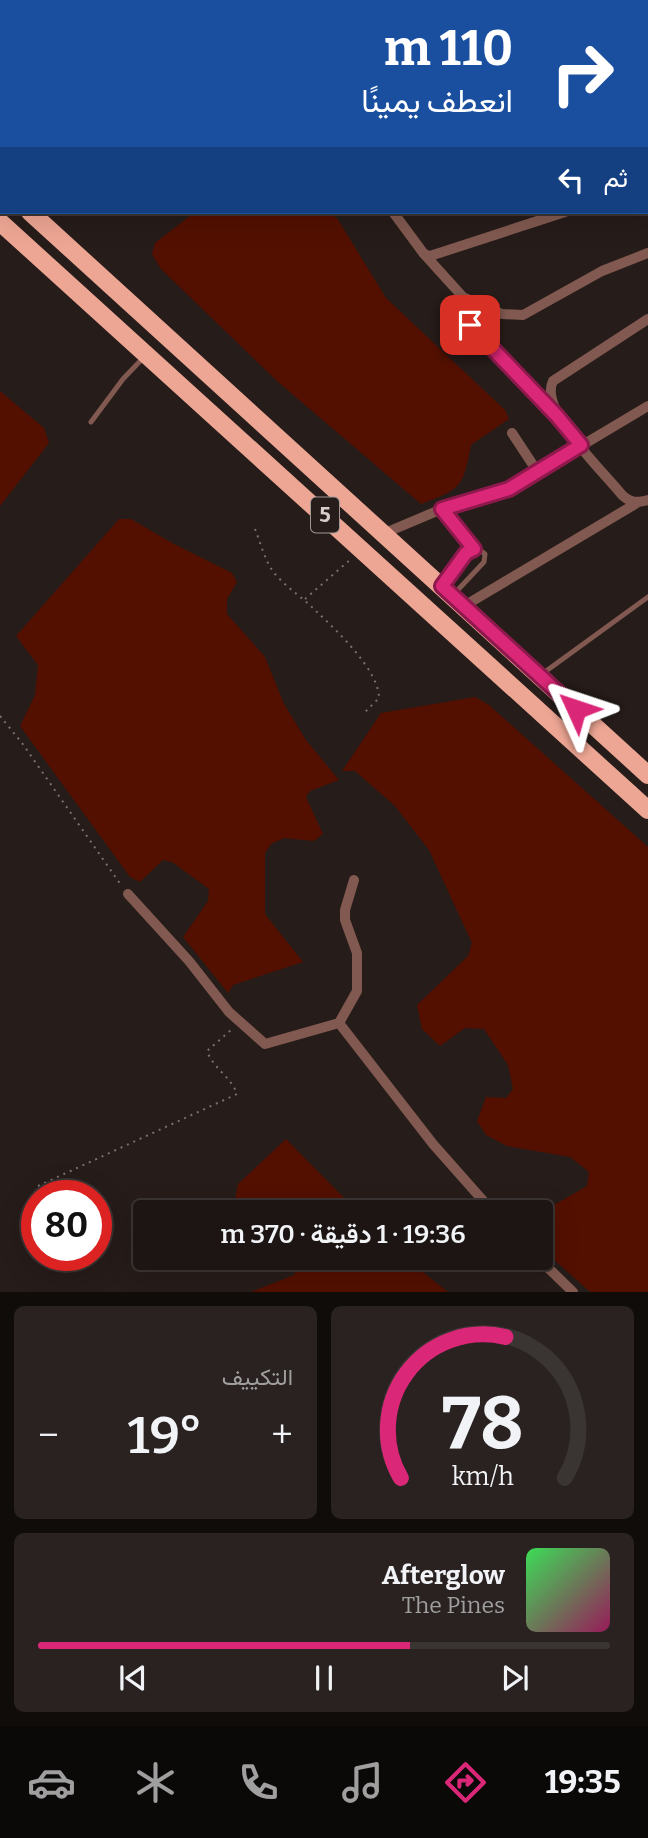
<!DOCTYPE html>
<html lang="ar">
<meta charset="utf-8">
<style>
body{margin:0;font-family:Bitter,Vazirmatn,serif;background:#292221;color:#f1f3f6;direction:rtl;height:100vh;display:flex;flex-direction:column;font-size:26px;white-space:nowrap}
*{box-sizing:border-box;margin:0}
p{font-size:23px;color:#a09fa0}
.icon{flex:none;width:38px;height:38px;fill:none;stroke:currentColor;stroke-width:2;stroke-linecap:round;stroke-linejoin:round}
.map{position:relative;height:1292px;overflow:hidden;direction:ltr}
.panel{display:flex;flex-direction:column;gap:14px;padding:14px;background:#0f0c0a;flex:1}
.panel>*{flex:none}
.banner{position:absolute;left:0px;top:0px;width:649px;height:214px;box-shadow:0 7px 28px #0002,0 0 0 2px #3a3433;direction:rtl;background:#1a4fa0;color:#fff;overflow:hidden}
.speed{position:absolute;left:21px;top:1180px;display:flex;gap:14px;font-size:35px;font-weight:700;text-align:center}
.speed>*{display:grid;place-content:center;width:91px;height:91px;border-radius:50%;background:#1c1513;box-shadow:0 7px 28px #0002,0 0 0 2px #3a3433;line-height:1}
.speed .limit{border:10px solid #d22;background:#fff;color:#111}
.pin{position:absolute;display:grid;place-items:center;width:60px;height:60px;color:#fff;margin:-30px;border-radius:14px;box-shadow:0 4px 10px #0006}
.me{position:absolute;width:77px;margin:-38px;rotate:312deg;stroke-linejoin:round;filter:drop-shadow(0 0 5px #0008)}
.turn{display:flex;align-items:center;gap:24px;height:147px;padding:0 21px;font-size:32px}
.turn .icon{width:91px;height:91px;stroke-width:2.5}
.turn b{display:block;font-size:49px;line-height:60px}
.then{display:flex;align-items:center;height:66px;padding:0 21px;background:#0003;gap:14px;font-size:26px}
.big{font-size:52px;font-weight:600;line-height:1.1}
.panel .card{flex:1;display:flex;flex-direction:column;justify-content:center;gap:10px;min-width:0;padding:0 24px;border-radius:10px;background:#292221}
.panel .dial{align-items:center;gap:0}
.dial svg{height:182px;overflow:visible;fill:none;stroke:#3a3433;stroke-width:7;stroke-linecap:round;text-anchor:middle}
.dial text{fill:#f1f3f6;stroke:none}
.song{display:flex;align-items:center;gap:21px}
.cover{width:84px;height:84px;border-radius:10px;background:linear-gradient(135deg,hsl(130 70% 55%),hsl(330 70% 35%))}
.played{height:7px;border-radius:4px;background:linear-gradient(90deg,#db2777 65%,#3a3433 65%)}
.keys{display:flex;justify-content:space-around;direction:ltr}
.heat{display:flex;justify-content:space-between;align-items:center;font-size:38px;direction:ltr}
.panel .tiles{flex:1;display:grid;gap:14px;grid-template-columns:1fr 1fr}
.card:last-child{grid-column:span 2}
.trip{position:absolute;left:133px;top:1200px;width:420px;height:70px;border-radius:7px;background:#1c1513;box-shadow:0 7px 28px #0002,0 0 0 2px #3a3433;font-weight:600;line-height:70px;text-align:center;direction:rtl}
.menu{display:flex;height:112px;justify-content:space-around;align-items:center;background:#0b0808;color:#a09fa0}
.menu .icon{width:49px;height:49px}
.menu .current{color:#db2777}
.menu b{font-size:32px;color:#f1f3f6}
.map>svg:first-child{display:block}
.green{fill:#531001}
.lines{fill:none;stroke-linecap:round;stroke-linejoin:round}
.path{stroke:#7a716f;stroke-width:2;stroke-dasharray:2 5;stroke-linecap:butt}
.service{stroke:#815950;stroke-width:5}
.minor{stroke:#815950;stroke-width:10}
.trunk{stroke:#eea694;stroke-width:18}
.route-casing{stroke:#8e194d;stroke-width:18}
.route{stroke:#db2777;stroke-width:12}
.labels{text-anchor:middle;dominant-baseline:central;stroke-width:5;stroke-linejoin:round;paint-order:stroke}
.shield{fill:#261c19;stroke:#a29997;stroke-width:2}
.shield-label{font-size:21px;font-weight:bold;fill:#d7cfcd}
</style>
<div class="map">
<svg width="648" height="1292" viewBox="0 0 648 1292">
<rect width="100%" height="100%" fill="#261c19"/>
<!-- green -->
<path class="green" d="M195,212H328L337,218L386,298L505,410L509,419L471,445C463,488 461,489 421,504L277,381L161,269L152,254L155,243Z
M0,391L44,428L49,443L0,506Z
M119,519H131L172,543L232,573L237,582L227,599V614L265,657L284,704L306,740L339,780L310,791L306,797L323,834L314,841L284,838L271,844L265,853V914L303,962L233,985L228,993L183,937L208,901L209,889L172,862L163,860L140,882L130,877L20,726L35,695L38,665L16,636Z
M475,697L489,705L648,847V1292H590L541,1248L540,1213L587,1186L589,1172L570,1157L507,1146L486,1135L477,1121L486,1097L506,1098L513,1089L508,1065L484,1029L465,1028L440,1046L422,1029L417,1005L468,956L472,943L429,850L395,806L355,771H342L381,713Z
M286,1139L359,1213H248L235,1199L238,1184Z
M290,1258H405L448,1292H251L294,1275L298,1266Z"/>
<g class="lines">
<!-- path -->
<path class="path" d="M255,529C261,544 265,562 275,574C287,588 303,598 316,611C336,630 379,670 379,698L365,712
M305,599L351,559
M0,716L22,743L121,885
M38,1186L237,1094C231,1077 213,1068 207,1051L231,1030"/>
<!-- service -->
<path class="service" d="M91,422L123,379L144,357
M442,509L474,549
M444,584C453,572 469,538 485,554L484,562L454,594
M542,674L648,597"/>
<!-- minor -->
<path class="minor" d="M219,2V0
M317,2L320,0
M384,2L387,0
M475,2L479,0
M393,212L424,254L430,256L565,212
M424,254L463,297L502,314L523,315L602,271L648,253
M453,307L555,414
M648,319L553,381C538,410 604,472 622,495C631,503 636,503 648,500
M512,433L537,471
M385,533L442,509L509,489L648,406
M464,606L637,503
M354,880L345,910V920L357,953V991L339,1023L433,1144L494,1213
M128,894L189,961L229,1012L265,1044L339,1023
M538,1258L573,1292"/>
<!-- trunk -->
<path class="trunk" d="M0,184L2,186
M30,212L648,775
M0,222L648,810"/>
</g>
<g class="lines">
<defs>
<path id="route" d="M470,325L557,416L581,445L509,489L442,509L474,549L466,553L442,586L576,709"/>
</defs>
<!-- route casing -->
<use href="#route" class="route-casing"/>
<!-- route -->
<use href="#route" class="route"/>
</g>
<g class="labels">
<!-- shield labels -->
<rect class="shield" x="311" y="497.5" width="28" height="35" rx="5"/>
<g class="shield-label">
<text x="325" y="515">5</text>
</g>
</g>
</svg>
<div class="speed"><div class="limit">80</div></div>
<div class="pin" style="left:470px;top:325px;background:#d93025"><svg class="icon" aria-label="arrive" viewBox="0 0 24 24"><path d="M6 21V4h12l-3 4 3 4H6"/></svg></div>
<svg class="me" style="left:576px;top:709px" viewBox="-20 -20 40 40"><path d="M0-17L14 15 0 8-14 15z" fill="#db2777" stroke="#fff" stroke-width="4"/></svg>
<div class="trip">19:36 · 1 دقيقة · 370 m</div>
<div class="banner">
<div class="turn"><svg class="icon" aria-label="right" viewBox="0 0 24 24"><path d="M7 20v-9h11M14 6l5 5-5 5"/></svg><div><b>110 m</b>انعطف يمينًا</div></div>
<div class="then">ثم<svg class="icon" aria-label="left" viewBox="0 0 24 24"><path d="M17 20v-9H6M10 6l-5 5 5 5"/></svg></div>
</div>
</div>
<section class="panel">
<div class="tiles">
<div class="card dial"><svg viewBox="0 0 100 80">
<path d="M14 69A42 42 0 1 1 86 69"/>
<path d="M14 69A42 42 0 0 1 60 7" stroke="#db2777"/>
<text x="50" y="56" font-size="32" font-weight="700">78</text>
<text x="50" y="72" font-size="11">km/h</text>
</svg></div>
<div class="card"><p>التكييف</p>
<div class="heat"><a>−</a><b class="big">19°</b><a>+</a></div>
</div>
<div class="card">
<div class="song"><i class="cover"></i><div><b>Afterglow</b><p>The Pines</p></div></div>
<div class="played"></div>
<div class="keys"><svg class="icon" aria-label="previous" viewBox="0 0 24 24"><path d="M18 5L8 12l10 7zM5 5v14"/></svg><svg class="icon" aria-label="pause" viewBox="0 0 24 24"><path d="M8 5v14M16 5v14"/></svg><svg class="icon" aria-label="next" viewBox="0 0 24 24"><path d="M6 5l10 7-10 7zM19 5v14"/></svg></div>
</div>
</div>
</section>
<nav class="menu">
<b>19:35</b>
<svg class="icon current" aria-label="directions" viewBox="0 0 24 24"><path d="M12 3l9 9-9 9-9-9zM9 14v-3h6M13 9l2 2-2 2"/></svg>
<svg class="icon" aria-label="music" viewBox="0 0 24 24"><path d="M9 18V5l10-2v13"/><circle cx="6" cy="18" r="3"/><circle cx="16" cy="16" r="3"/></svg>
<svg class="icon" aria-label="phone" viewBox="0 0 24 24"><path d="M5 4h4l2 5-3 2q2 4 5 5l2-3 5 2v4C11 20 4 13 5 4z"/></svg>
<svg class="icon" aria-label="climate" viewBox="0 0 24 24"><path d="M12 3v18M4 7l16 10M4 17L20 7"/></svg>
<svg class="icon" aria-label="car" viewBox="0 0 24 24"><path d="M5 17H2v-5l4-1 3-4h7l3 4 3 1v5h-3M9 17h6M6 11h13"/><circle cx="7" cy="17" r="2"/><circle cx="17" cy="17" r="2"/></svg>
</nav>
